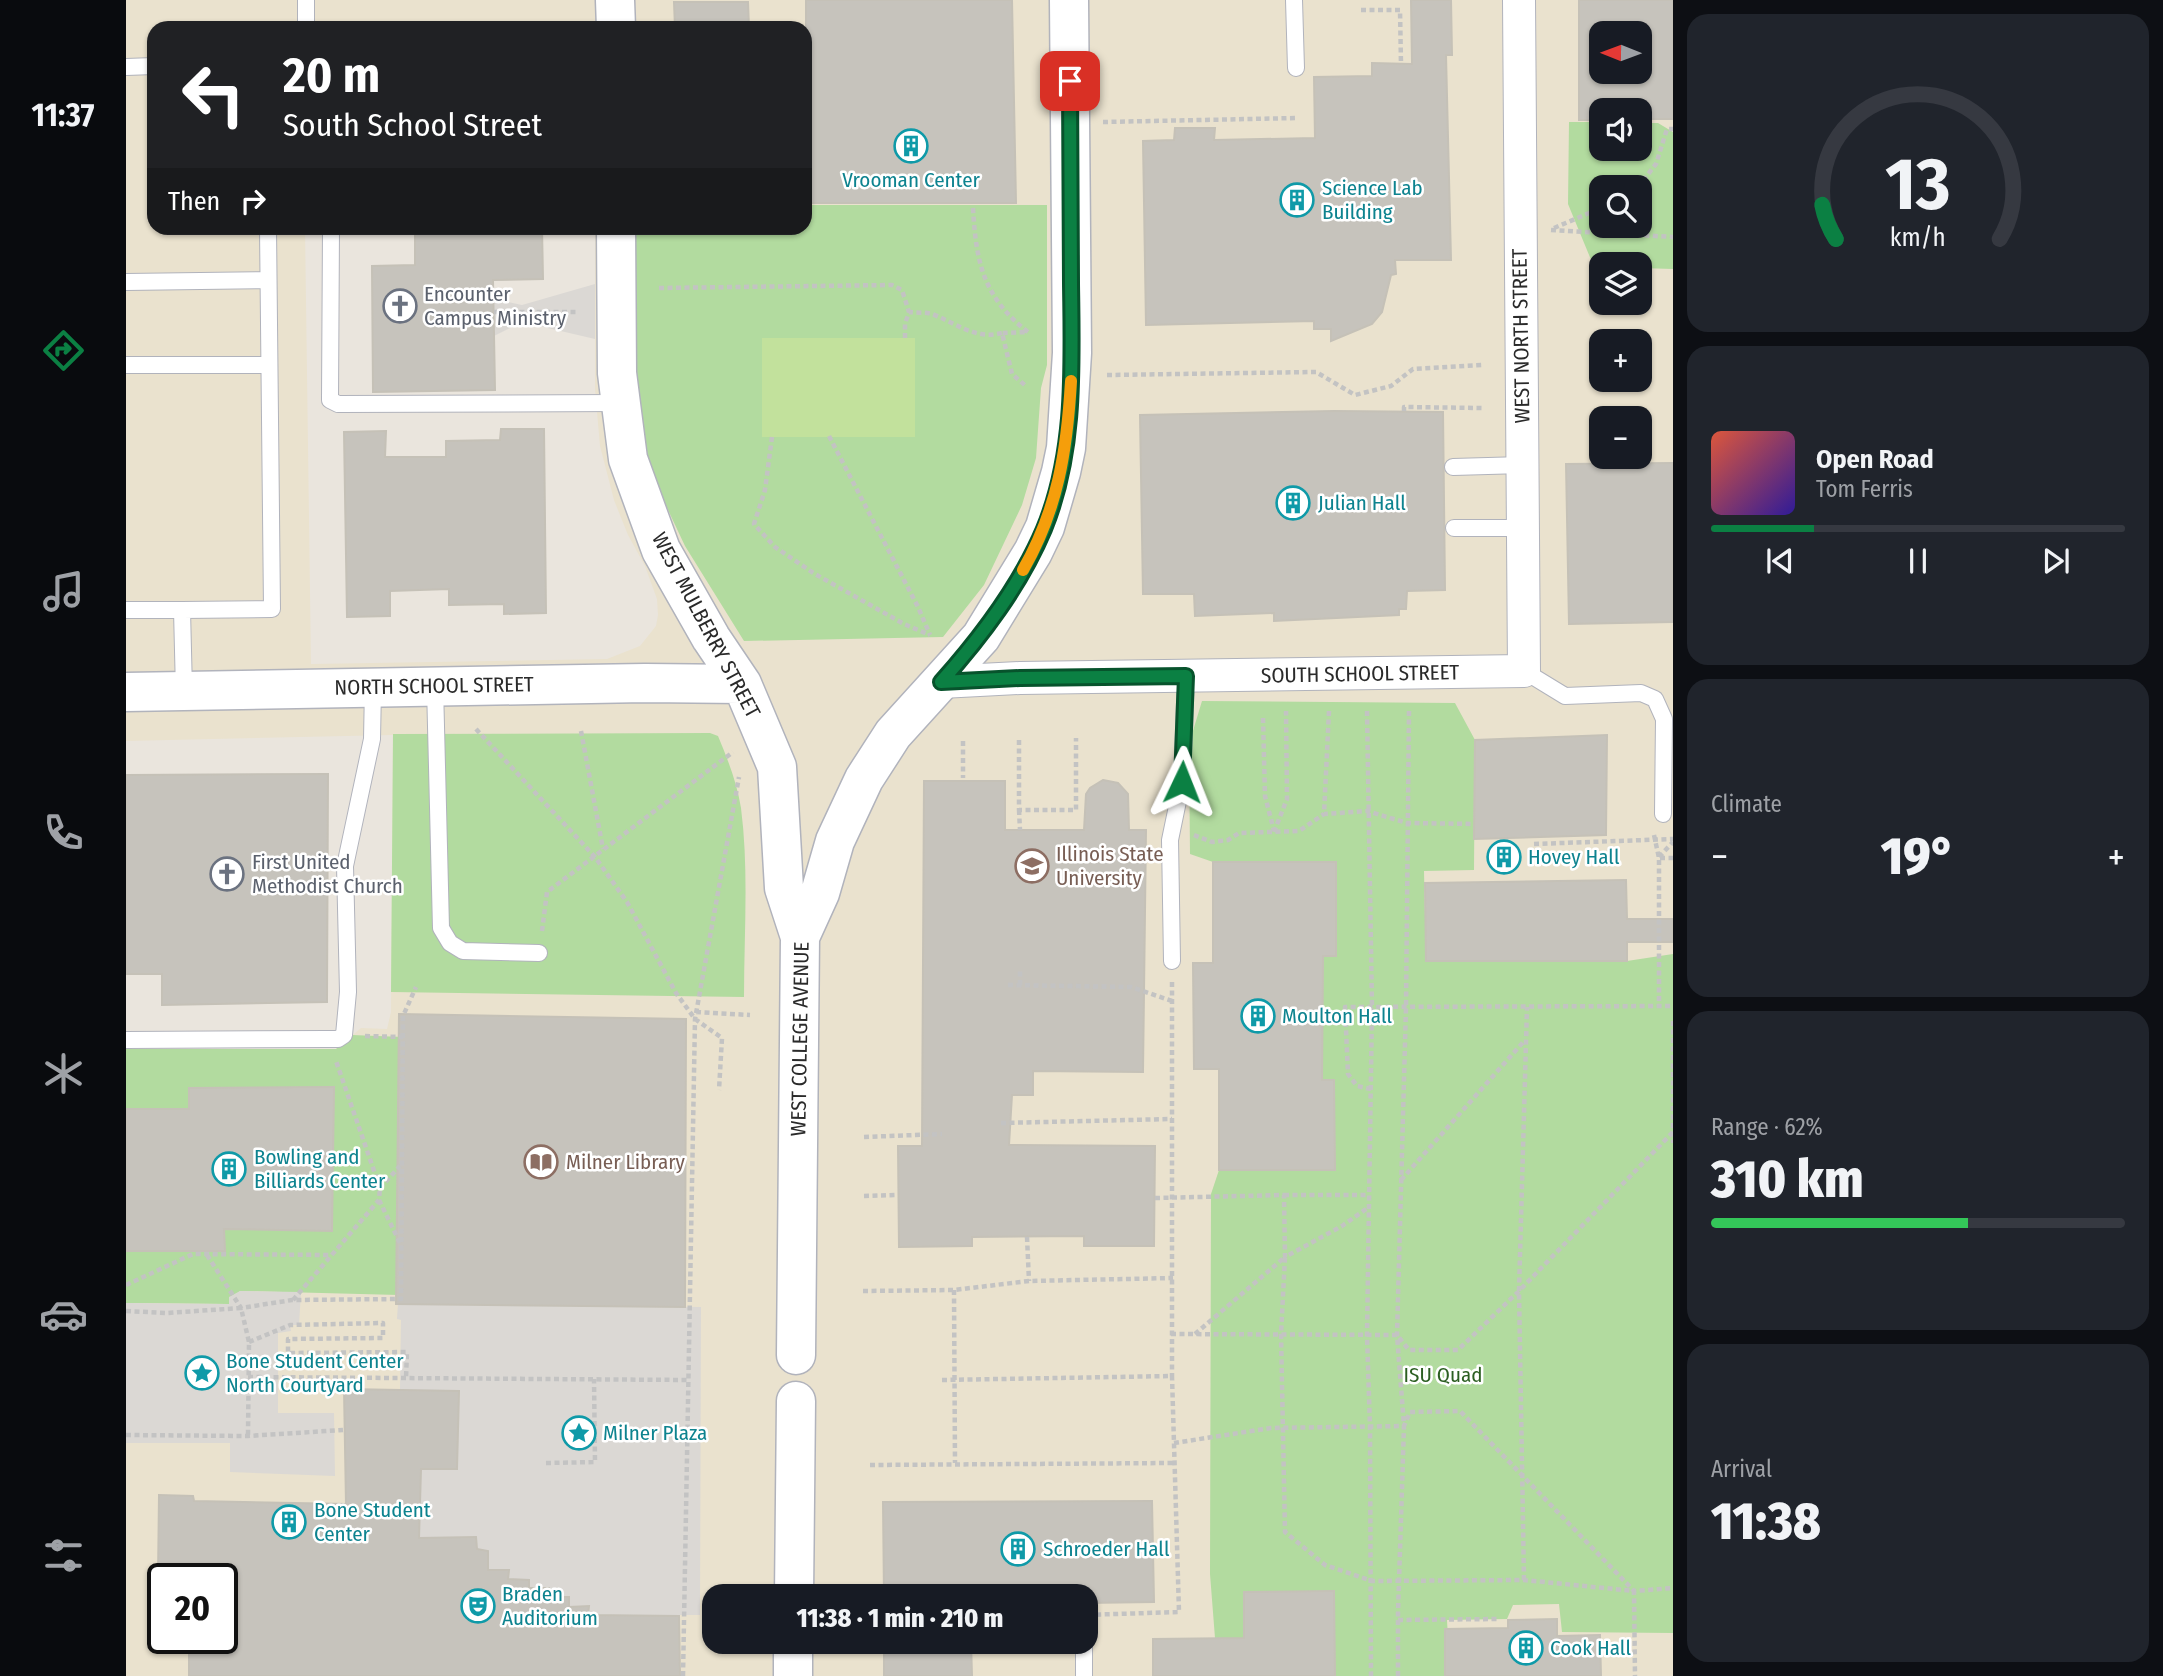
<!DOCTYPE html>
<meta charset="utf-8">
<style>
body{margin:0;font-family:"Fira Sans Condensed",sans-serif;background:#20242c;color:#f1f3f6;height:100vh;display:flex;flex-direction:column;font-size:26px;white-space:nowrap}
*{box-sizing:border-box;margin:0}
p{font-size:23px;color:#9ea1a6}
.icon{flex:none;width:38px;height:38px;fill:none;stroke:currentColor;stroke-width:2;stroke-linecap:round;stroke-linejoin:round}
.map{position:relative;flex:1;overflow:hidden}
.details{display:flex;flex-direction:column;gap:14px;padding:14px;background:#0d0f14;width:490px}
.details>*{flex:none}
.top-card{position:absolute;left:21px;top:21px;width:665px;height:214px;border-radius:21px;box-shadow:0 2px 5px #0004;background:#202124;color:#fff;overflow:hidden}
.needle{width:46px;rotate:271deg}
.buttons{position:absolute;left:1463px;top:21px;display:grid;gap:14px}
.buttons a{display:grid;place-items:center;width:63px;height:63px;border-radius:14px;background:#171b24;box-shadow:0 2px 5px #0004;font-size:35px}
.speed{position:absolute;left:21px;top:1563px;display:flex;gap:14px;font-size:35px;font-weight:700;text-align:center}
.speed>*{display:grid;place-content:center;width:91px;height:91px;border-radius:50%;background:#171b24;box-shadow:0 2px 5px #0004;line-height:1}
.speed .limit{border:4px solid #111;border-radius:10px;background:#fff;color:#111}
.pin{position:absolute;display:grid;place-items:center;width:60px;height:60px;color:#fff;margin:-30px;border-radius:14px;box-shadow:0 4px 10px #0006}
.me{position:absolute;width:77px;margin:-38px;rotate:2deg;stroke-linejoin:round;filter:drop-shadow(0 0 5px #0008)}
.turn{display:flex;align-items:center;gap:24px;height:147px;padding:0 21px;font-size:32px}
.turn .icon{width:91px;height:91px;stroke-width:2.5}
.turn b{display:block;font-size:49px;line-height:60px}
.then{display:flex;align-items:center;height:66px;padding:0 21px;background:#0003;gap:14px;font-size:26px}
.big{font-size:52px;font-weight:800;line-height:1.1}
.details .widget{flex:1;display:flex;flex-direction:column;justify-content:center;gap:10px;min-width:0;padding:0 24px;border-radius:21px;background:#20242c}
.details .dial{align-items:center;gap:0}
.dial svg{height:182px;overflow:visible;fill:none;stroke:#363941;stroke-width:7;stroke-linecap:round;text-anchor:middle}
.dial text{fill:#f1f3f6;stroke:none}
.song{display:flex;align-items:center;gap:21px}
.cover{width:84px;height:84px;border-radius:10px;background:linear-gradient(135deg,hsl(10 70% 55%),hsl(250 70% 35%))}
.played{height:7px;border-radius:4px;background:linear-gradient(90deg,#0b8043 25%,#363941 25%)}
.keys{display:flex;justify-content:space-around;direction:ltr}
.heat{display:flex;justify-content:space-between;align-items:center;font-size:38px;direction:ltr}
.charge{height:10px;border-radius:5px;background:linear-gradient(90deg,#34c759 62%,#363941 0)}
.trip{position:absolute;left:576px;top:1584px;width:396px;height:70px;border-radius:21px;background:#171b24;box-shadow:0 2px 5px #0004;font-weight:800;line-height:70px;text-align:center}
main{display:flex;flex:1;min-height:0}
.tabs{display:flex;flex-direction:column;width:126px;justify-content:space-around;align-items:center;background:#090b0e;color:#9ea1a6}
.tabs .icon{width:49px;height:49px}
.tabs .on{color:#0b8043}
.tabs b{font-size:32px;color:#f1f3f6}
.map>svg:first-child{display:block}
.education{fill:#eae2ce;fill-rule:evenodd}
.green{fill:#b2db9f;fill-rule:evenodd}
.pitch{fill:#c2e19c}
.plaza{fill:#dbd8d4}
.building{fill:#c6c3bc;stroke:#c5c1b7;stroke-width:2;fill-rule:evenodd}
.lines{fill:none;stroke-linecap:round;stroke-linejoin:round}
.lane-casing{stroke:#b1b3bc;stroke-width:18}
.street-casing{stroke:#b1b3bc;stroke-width:34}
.secondary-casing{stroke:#b1b3bc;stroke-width:41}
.path{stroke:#c3c3c3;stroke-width:4.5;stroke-dasharray:5 3.5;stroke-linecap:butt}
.lane{stroke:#fff;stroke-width:16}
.street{stroke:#fff;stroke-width:32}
.secondary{stroke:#fff;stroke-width:38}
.route-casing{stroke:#07532c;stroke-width:18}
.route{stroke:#0b8043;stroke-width:12}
.slow{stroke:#f59e0b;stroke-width:12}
.labels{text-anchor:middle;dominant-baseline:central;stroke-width:5;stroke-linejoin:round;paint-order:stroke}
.culture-label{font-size:21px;fill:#0d838f;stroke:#fff;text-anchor:start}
.worship-label{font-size:21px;fill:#5b616d;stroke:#fff;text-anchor:start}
.street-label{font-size:21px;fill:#2a2a2a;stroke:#fff}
.education-label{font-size:21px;fill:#785e54;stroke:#fff;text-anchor:start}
.park-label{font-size:21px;fill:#2c5f22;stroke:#fff}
</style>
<main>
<nav class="tabs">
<b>11:37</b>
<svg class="icon on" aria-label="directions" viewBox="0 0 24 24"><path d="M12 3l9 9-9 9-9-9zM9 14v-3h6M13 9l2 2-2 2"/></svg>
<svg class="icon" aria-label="music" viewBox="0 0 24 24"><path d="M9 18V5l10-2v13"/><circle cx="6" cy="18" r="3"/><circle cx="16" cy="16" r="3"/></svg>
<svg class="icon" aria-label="phone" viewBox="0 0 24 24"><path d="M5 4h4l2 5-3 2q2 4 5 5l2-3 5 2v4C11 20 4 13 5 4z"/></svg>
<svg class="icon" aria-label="climate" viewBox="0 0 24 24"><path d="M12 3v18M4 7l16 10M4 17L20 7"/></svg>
<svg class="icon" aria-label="car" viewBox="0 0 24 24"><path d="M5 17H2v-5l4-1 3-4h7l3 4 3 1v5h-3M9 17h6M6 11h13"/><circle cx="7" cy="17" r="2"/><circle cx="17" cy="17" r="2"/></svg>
<svg class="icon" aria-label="filters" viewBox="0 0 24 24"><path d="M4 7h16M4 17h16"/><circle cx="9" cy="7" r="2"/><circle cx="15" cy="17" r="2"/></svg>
</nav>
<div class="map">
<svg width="1547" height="1676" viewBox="0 0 1547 1676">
<rect width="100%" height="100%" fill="#eae5dd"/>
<!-- education -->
<path class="education" d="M0,0H1547V1676H0V1051L210,1049L235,1028L261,1029L265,1012L267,735L0,741ZM28,28H679V228H469V389L474,446L488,500L502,535L519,566L531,599L532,615L530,626L514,646L481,659L185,664L179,228H28ZM1475,33H1514V72H1475ZM1475,110H1514V149H1475ZM1475,187H1514V226H1475ZM1475,264H1514V303H1475ZM1475,341H1514V380H1475ZM1475,418H1514V457H1475ZM37,1578H96V1638H37ZM588,1596H959V1642H588Z"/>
<!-- green -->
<path class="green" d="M1443,122H1475V149H1514V123H1532L1547,132V269L1514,268V264H1475V267H1468L1442,204ZM1475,187H1514V226H1475Z
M679,205H921V365L915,388L910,458L896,505L858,585L817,637L618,641L559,546L527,478L509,414L500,228H679Z
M1076,701L1329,703L1349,740L1348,870L1298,871L1300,961H1501L1547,954V1633L1436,1632L1433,1604L1387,1605L1381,1619L1321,1620L1324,1676H1209L1208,1591L1118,1592V1638H1089L1084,1574L1085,1194L1093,1170H1209L1208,1080H1196L1197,956H1210V862H1087L1064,854L1063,744Z
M584,733L592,736C602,760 611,783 615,808C623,870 618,935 618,997L265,992L267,734Z
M226,1035L277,1037L273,1295L114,1291L103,1304L0,1303V1251H98V1229L206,1230L63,1109H0V1049H210Z"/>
<!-- pitch -->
<path class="pitch" d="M636,338H789V437H636Z"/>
<!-- plaza -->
<path class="plaza" d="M469,284V339L396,322L368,336V299L396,305Z
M114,1291L175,1292L173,1325H164L165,1331L152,1333V1413H208L209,1476L104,1472V1443H0V1303L103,1304V1297Z
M272,1304L575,1307L574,1615H462V1606L443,1607V1597H423L403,1588L402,1580L382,1579V1570H362V1551L351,1549L350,1537L293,1538L295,1469L331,1468L333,1392L274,1390L275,1320L271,1319Z"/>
<!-- building -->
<path class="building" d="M680,0H886L890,203H680Z
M1285,0H1325L1326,55H1320L1325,260H1269L1270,274L1265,275L1256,312L1246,324L1205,341V329H1188V321L1020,325L1017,141L1048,140L1049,128H1089L1088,140L1189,138L1188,77L1246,76V63L1286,64Z
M1453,0H1547V119H1514V110H1475V120H1453ZM1475,33H1514V72H1475Z
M548,2H622L623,28H549Z
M289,228H416L417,279L367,280L369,390L247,392L246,266L289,265Z
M1208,411L1317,412L1319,590L1281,591L1280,609H1273V615L1148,621V613L1069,616L1068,594H1017L1014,415Z
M375,429H418L420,613L378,614V604L323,605V589L264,591V616L221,617L218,432L260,431L259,457H320V441L374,440Z
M1547,463V622L1443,624L1440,464Z
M1481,735L1480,835L1348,839L1349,740Z
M202,774L201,1002L36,1005V974H0V775Z
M977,780L992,783L1002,794L1003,830H1020L1017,1072L907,1071V1095H886L883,1145L1029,1146L1028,1246H958V1236L846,1237V1246L773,1247L772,1146H796L798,781H879V830H958L960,794L964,788Z
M1087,862H1210V956H1197L1196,1080H1208L1209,1170H1093V1069H1068L1067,963H1087Z
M1500,880L1501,919H1547V942H1501V961H1300L1299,883Z
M273,1014L560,1019L559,1307L270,1304Z
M208,1087L206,1231L98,1229L99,1251H0V1109H63V1088Z
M218,1389L333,1391L331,1469H295L293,1538L350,1537L351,1549L362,1551V1570H383L382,1579L403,1580V1588H423V1597H443V1607L463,1606L462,1615L553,1616L554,1676H63V1638H96V1578H32L33,1495L67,1496L68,1501L220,1504Z
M1026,1501L1028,1602L959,1603V1596H758L757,1502Z
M1208,1591L1209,1676H1027V1639L1118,1638V1592Z
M1431,1619V1636L1474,1635L1475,1676H1319V1629L1382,1628V1620Z
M758,1642H845L846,1676H758Z"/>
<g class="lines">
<defs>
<path id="lane" d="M1168,0L1170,68
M180,28V0
M0,67L28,66
M205,228L204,400L212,404L495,403
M0,282L141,280
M0,365H142
M1327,467L1397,465
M1328,528H1397
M0,610H56
M1398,671L1439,696L1515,693L1529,699L1538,719L1537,814
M309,686L315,928L324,943L337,951L413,953
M58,691L56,610L146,609L142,228
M1046,961L1044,840L1056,782L1060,676
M0,1040L202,1039H212L218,1035L222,992L219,866L246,739L247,688
M958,1642V1676"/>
<path id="street" d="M815,682L894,678L1398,671L1393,0"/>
<path id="secondary" d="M489,0L490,28
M490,228L491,373L502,459L535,550L585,638L616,684L651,767L658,888L674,937
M0,692L519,683L616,684
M670,1355L674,937L694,893L709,841L738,779L767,734L855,637L907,552L919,527L935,472L940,448L946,353L943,0
M668,1596L670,1401
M667,1676V1642"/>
</defs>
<!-- lane casing -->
<use href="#lane" class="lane-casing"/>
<!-- street casing -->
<use href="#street" class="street-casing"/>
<!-- secondary casing -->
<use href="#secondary" class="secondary-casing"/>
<!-- path -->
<path class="path" d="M1235,10H1274L1275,64
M977,122L1172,118
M1512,187L1530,164L1541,129H1547
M847,208C850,262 857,297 902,332L876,333L886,374L901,387
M1428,228L1475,208
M1425,230L1547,237
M533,288L766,285L776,290L783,312
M368,312H450
M779,338V324L783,312C791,313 799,312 806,314C830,323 849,340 876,333
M981,375L1190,372L1229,395L1265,386L1287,369L1356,365
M1278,411V407L1356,408
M703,436L792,607L804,635
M646,437L639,490L628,524L649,547L689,574L778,624L804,635
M1203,711L1198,814L1241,811L1281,823L1348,824
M1241,711L1246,1007L1241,1335L1244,1427L1245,1676
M1137,718L1139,796L1148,831
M350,729L469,857L501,902L550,993L569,1019L596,1038L593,1090
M455,731L477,849
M893,740V810H950V738
M837,741V778
M893,810L894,830
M1148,832L1161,799L1160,711
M1068,835L1086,842L1102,840L1113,833L1173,831L1198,814
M1528,835L1533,858V1005
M1408,844L1547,839
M1533,857L1547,842
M1534,858H1547
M416,931L421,892L607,752
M1046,982V1376
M882,985L1005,987L1046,1001
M894,985V970
M570,1012L624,1015
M1547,1021V1143
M239,1036L277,1037
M1245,1089L1231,1086L1222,1074L1219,1007L1547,1006
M875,1123L1046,1119
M738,1137L816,1134
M1275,1180L1399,1040
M254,1188L274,1166
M1158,1195H1243
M738,1196L772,1195
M1029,1198L1158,1195L1159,1257L1216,1226L1243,1207
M253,1200L275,1245
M901,1237L903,1281
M81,1255L115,1308L166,1300L275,1299L277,1016L290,987
M0,1285L67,1254L204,1255
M828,1290L829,1463
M737,1291L828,1290L903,1281L1047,1278
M167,1300L253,1200L254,1188L210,1061
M0,1311L41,1313L115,1308L123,1342L122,1436
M1045,1334L1271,1335L1283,1350H1332L1393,1291L1547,1132
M1069,1334L1159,1257L1155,1334L1159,1532L1199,1565L1246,1581L1398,1580L1508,1591L1509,1676
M123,1342L164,1325L257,1323V1338L162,1339V1353L281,1352L280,1378
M122,1377L563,1380
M816,1380L1046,1376L1053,1612L959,1615
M0,1435L122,1436L217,1430
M1048,1443L1145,1428L1278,1426L1284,1412L1334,1411L1508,1591L1547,1588
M420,1463L469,1462L468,1379
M744,1465L1048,1463
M1398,1580L1393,1291L1401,1007
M1272,1620L1373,1619
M557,1676L569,1019L613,777
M1272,1676V1613L1278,1426L1271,1335L1280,1007L1283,711"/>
<!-- lane -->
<use href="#lane" class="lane"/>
<!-- street -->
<use href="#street" class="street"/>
<!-- secondary -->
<use href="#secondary" class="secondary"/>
</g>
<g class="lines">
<defs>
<path id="route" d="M944,81C944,149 945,216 945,283C946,365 950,451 918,529C894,586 856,636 815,682L894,678L1060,676L1056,782"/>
</defs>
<!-- route casing -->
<use href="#route" class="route-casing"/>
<!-- route -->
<use href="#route" class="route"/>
<!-- slow -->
<path class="slow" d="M897,570C932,509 941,450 945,381"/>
</g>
<!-- icons -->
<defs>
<symbol id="building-ring" viewBox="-11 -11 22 22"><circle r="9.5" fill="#fff" stroke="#0f9aa8" stroke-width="1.5"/><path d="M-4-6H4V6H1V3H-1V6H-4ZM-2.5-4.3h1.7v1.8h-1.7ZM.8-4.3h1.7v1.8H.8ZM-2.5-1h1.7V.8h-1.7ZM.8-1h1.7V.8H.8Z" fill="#0f9aa8"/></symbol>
<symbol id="church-ring" viewBox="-11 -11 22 22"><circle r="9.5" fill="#fff" stroke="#6b7280" stroke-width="1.5"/><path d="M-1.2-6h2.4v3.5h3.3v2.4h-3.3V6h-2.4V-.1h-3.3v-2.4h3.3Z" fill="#6b7280"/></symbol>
<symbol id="university-ring" viewBox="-11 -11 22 22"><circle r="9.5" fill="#fff" stroke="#8d6e63" stroke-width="1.5"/><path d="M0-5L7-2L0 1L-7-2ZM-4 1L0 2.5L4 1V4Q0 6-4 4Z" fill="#8d6e63"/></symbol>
<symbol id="library-ring" viewBox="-11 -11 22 22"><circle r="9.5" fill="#fff" stroke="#8d6e63" stroke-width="1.5"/><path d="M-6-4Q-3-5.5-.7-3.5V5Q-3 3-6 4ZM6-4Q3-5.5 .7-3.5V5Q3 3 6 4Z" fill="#8d6e63"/></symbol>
<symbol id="sight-ring" viewBox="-11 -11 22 22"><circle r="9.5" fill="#fff" stroke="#0f9aa8" stroke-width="1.5"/><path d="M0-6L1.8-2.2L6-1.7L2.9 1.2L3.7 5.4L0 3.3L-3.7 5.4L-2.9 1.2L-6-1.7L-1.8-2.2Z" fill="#0f9aa8"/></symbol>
<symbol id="theatre-ring" viewBox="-11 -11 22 22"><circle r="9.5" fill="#fff" stroke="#0f9aa8" stroke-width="1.5"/><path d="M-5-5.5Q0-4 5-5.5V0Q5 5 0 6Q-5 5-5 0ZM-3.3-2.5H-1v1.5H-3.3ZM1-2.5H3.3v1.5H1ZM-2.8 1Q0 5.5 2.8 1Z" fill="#0f9aa8"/></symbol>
</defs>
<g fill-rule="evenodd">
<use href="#building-ring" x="766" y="127" width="38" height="38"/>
<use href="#building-ring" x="1152" y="181" width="38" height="38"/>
<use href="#church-ring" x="255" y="287" width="38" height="38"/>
<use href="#building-ring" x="1148" y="484" width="38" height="38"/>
<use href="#building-ring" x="1359" y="838" width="38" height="38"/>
<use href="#university-ring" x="887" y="847" width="38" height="38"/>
<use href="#church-ring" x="82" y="855" width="38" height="38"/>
<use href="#building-ring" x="1113" y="997" width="38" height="38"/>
<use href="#library-ring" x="396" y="1143" width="38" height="38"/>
<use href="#building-ring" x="84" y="1150" width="38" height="38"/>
<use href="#sight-ring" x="57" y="1354" width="38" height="38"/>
<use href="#sight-ring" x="434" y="1414" width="38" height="38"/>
<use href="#building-ring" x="144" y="1503" width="38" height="38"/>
<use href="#building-ring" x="873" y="1530" width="38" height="38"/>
<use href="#theatre-ring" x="333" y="1587" width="38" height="38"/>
<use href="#building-ring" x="1381" y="1629" width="38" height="38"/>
</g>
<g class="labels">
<!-- culture labels -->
<g class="culture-label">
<text x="785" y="180" text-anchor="middle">Vrooman Center</text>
<text x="1196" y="188">Science Lab<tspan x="1196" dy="24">Building</tspan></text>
<text x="1192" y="503">Julian Hall</text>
<text x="1402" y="857">Hovey Hall</text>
<text x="1156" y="1016">Moulton Hall</text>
<text x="128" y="1157">Bowling and<tspan x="128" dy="24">Billiards Center</tspan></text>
<text x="100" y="1361">Bone Student Center<tspan x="100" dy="24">North Courtyard</tspan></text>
<text x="477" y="1433">Milner Plaza</text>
<text x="188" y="1510">Bone Student<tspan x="188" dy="24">Center</tspan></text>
<text x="917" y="1549">Schroeder Hall</text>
<text x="376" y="1594">Braden<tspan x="376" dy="24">Auditorium</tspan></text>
<text x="1424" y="1648">Cook Hall</text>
</g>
<!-- worship labels -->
<g class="worship-label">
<text x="298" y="294">Encounter<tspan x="298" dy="24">Campus Ministry</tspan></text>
<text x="126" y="862">First United<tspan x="126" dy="24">Methodist Church</tspan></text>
</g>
<!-- street labels -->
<g class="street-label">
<text transform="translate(1395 336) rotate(-91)">WEST NORTH STREET</text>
<text transform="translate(580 625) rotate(62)">WEST MULBERRY STREET</text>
<text transform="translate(1234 674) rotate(-1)">SOUTH SCHOOL STREET</text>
<text transform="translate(308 686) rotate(-1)">NORTH SCHOOL STREET</text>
<text transform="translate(674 1039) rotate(-89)">WEST COLLEGE AVENUE</text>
</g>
<!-- education labels -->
<g class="education-label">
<text x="930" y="854">Illinois State<tspan x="930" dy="24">University</tspan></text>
<text x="440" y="1162">Milner Library</text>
</g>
<!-- park labels -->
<g class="park-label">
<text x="1317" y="1375">ISU Quad</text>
</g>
</g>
</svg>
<div class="buttons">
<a><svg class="needle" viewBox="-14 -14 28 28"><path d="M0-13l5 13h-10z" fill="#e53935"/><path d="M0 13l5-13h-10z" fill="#9ea1a6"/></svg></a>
<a><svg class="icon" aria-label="sound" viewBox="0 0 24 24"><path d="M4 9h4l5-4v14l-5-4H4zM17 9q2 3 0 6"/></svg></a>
<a><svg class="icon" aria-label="search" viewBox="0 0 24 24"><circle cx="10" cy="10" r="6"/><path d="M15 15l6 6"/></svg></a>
<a><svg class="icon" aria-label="layers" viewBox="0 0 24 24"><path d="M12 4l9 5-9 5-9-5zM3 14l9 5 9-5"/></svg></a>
<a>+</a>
<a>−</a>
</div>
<div class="speed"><div class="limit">20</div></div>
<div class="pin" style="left:944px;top:81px;background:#d93025"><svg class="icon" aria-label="arrive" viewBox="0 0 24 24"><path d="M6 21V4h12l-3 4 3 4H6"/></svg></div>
<svg class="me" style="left:1056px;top:782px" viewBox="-20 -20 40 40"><path d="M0-17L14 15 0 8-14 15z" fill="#0b8043" stroke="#fff" stroke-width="4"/></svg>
<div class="trip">11:38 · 1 min · 210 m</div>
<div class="top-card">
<div class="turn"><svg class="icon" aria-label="left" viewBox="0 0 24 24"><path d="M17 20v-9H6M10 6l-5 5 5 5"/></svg><div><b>20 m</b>South School Street</div></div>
<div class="then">Then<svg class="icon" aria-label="right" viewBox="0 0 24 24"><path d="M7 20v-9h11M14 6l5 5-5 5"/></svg></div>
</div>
</div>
<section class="details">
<div class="widget dial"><svg viewBox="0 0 100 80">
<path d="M14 69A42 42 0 1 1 86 69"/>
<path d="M14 69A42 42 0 0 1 8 54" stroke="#0b8043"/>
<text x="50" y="56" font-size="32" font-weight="700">13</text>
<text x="50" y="72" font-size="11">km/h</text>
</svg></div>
<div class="widget">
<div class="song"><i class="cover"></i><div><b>Open Road</b><p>Tom Ferris</p></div></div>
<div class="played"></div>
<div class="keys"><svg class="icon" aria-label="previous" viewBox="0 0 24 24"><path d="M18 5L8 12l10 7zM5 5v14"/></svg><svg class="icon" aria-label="pause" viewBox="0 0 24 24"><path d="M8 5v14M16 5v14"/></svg><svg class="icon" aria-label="next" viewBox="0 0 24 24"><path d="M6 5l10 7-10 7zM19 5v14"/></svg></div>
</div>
<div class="widget"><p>Climate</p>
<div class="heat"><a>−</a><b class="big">19°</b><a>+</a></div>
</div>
<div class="widget"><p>Range · 62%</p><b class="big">310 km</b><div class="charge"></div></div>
<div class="widget"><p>Arrival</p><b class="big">11:38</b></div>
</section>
</main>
